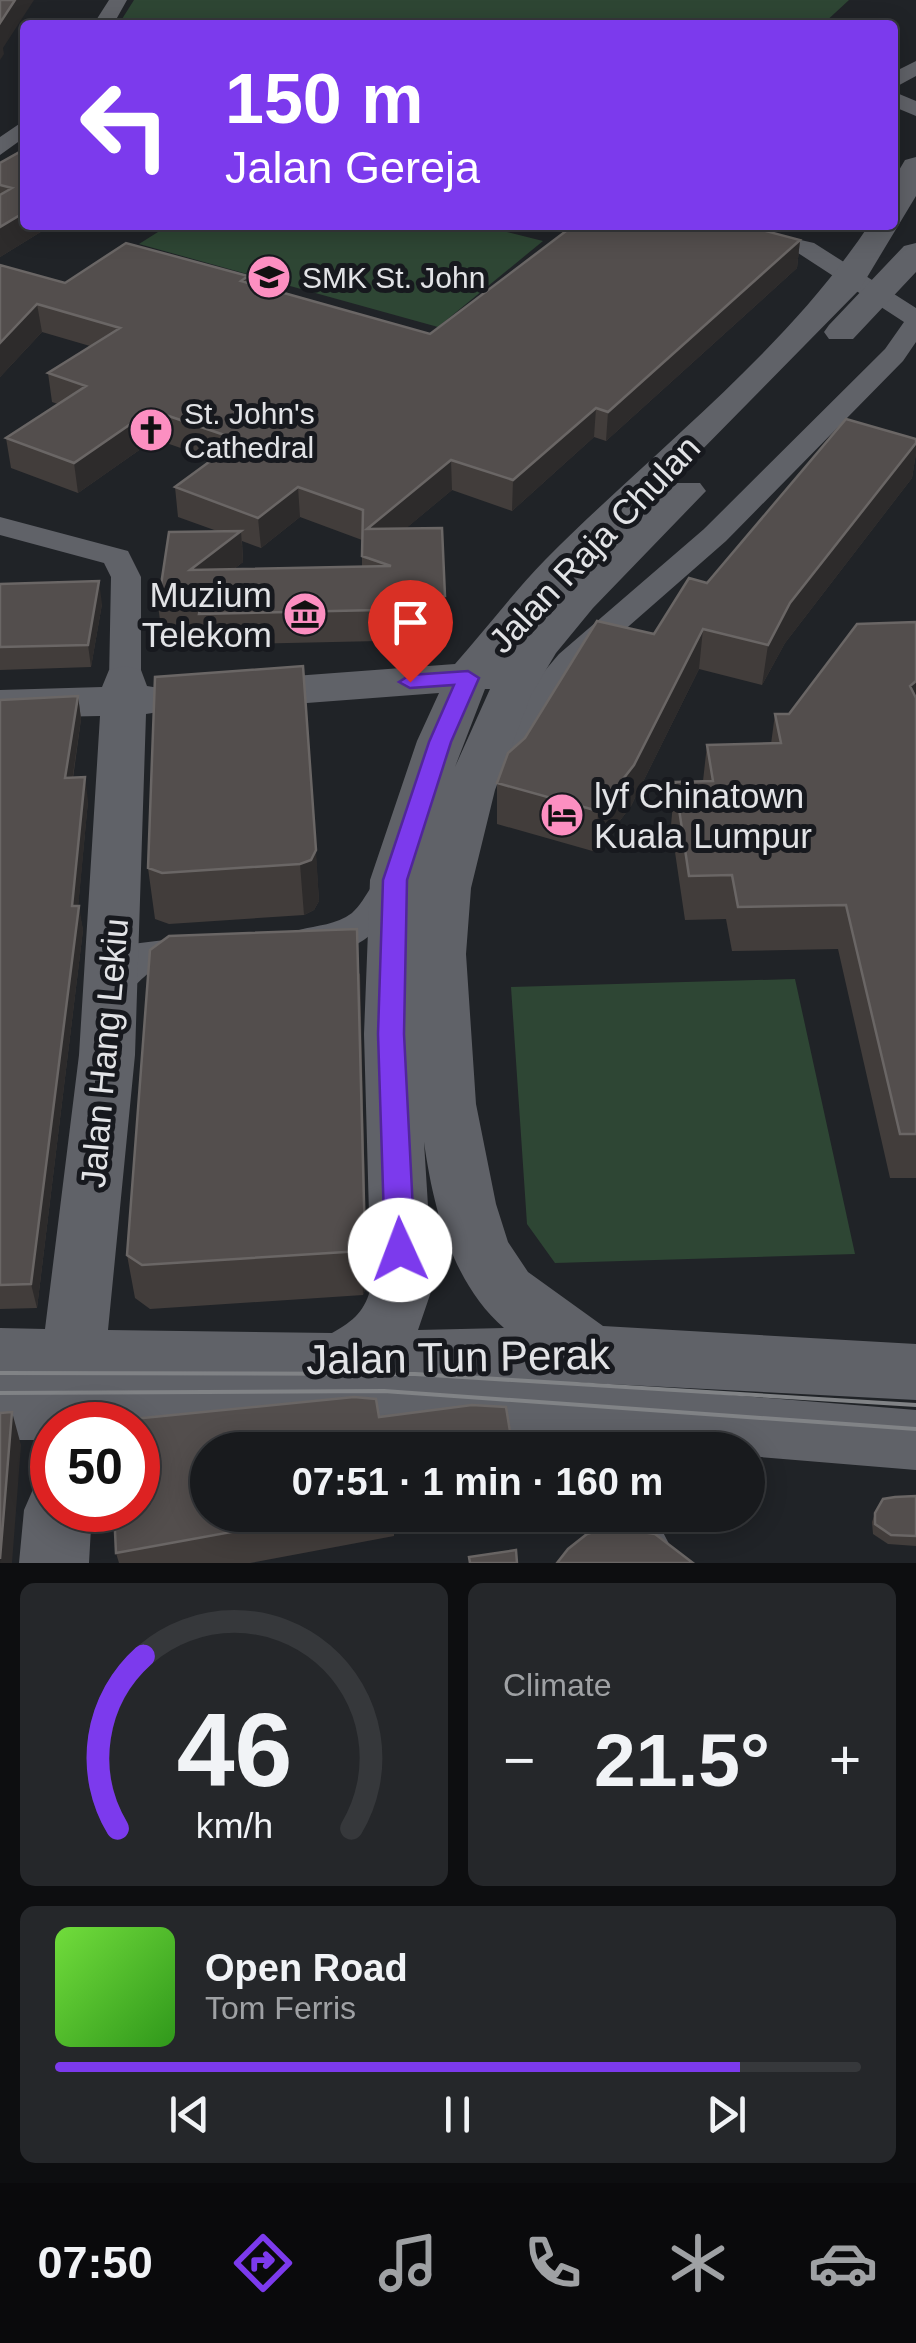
<!DOCTYPE html>
<meta charset="utf-8">
<style>
body{margin:0;font-family:Helvetica,sans-serif;background:#25272a;color:#f1f3f6;height:100vh;display:flex;flex-direction:column;font-size:38px;white-space:nowrap}
*{box-sizing:border-box;margin:0}
p{font-size:32px;color:#9fa1a4}
.icon{flex:none;width:55px;height:55px;fill:none;stroke:currentColor;stroke-width:2;stroke-linecap:round;stroke-linejoin:round}
.map{position:relative;height:1563px;overflow:hidden}
.details{display:flex;flex-direction:column;gap:20px;padding:20px;background:#0d0e10;flex:1}
.details>*{flex:none}
.guide{position:absolute;left:20px;top:20px;width:878px;height:210px;border-radius:10px;box-shadow:0 5px 25px #0003,0 0 0 2px #36383b;background:#7c3aed;color:#fff;overflow:hidden}
.speed{position:absolute;left:30px;top:1402px;display:flex;gap:20px;font-size:50px;font-weight:700;text-align:center}
.speed>*{display:grid;place-content:center;width:130px;height:130px;border-radius:50%;background:#181a1d;box-shadow:0 5px 25px #0003,0 0 0 2px #36383b;line-height:1}
.speed .limit{border:15px solid #d22;background:#fff;color:#111}
.pin{position:absolute;display:grid;place-items:center;width:85px;height:85px;color:#fff;margin:-102px -42px;border-radius:50% 50% 50% 0;rotate:-45deg;box-shadow:0 0 10px #0007}
.pin .icon{rotate:45deg}
.me{position:absolute;width:110px;margin:-55px;rotate:358deg;stroke-linejoin:round;filter:drop-shadow(0 0 8px #0008)}
.turn{display:flex;align-items:center;gap:35px;height:210px;padding:0 40px;font-size:45px}
.turn .icon{width:130px;height:130px;stroke-width:2.5}
.turn b{display:block;font-size:70px;line-height:85px}
.big{font-size:75px;font-weight:600;line-height:1.1}
.details .widget{flex:1;display:flex;flex-direction:column;justify-content:center;gap:15px;min-width:0;padding:0 35px;border-radius:15px;background:#25272a}
.details .dial{align-items:center;gap:0}
.dial svg{height:260px;overflow:visible;fill:none;stroke:#36383b;stroke-width:7;stroke-linecap:round;text-anchor:middle}
.dial text{fill:#f1f3f6;stroke:none}
.song{display:flex;align-items:center;gap:30px}
.cover{width:120px;height:120px;border-radius:15px;background:linear-gradient(135deg,hsl(100 70% 55%),hsl(110 70% 35%))}
.played{height:10px;border-radius:5px;background:linear-gradient(90deg,#7c3aed 85%,#36383b 85%)}
.keys{display:flex;justify-content:space-around;direction:ltr}
.heat{display:flex;justify-content:space-between;align-items:center;font-size:55px;direction:ltr}
.details .tiles{flex:1;display:grid;gap:20px;grid-template-columns:1fr 1fr}
.widget:last-child{grid-column:span 2}
.trip{position:absolute;left:190px;top:1432px;width:575px;height:100px;border-radius:50px;background:#181a1d;box-shadow:0 5px 25px #0003,0 0 0 2px #36383b;font-weight:600;line-height:100px;text-align:center}
.tabs{display:flex;height:160px;justify-content:space-around;align-items:center;background:#0a0a0c;color:#9fa1a4}
.tabs .icon{width:70px;height:70px}
.tabs .on{color:#7c3aed}
.tabs b{font-size:45px;color:#f1f3f6}
.map>svg:first-child{display:block}
.green{fill:#2e4634}
.lines{fill:none;stroke-linecap:round;stroke-linejoin:round}
.street{fill:#606268;fill-rule:evenodd}
.secondary{fill:#606268;fill-rule:evenodd}
.tram{stroke:#818386;stroke-width:4}
.wall{fill:#423d3b;fill-rule:evenodd}
.shaded-wall{fill:#2d2b2b}
.building{fill:#534e4d;stroke:#6a6665;stroke-width:2.5}
.route{fill:#7c3aed;stroke:#51269a;stroke-width:2.5}
.labels{text-anchor:middle;dominant-baseline:central;stroke-width:10;stroke-linejoin:round;paint-order:stroke}
.far-poi-label{font-size:30px;fill:#e2e3e6;stroke:#17191e;text-anchor:start}
.street-label{font-size:35px;fill:#e2e3e6;stroke:#17191e}
.poi-label{font-size:35px;fill:#e2e3e6;stroke:#17191e;text-anchor:end}
.near-street-label{font-size:42px;fill:#e2e3e6;stroke:#17191e}
</style>
<div class="map">
<svg width="916" height="1563" viewBox="0 0 916 1563">
<rect width="100%" height="100%" fill="#202327"/>
<!-- green -->
<path class="green" d="M134,0H849L822,25H163L122,19Z
M169,225H479L543,241L438,327L139,244Z
M795,979L855,1254L555,1263L527,1224L511,987Z"/>
<g class="lines">
<!-- street -->
<path class="street" d="M109,0H127L113,25H93Z
M916,61V76L892,89V73Z
M892,91L916,101V116L892,106Z
M25,120V137L0,155V137Z
M757,230L814,243L916,308V342L903,361L726,541L581,668L506,761H482L477,753L482,745L559,654L704,529L885,349L904,322L798,253L749,242V232Z
M0,517L128,551L141,577V680L137,687H113L109,680L111,577L104,563L0,535Z
M394,868L407,872L413,881C389,923 354,966 299,950L294,940L299,930C318,925 336,925 352,913C369,898 372,874 394,868Z
M197,936L211,940L216,950L211,960C194,965 167,961 153,970C132,984 126,1005 97,996L91,986L132,944Z
M602,1515H654L679,1563H626Z"/>
<!-- secondary -->
<path class="secondary" d="M916,157V196L860,289L625,528L672,483H700L706,491L593,608L556,653L531,695L495,790L471,888L466,954L476,1104L496,1204L508,1242L528,1272L603,1326L916,1344V1400L569,1382L916,1410V1470L748,1456V1450H684L342,1427L138,1439V1425H52V1440H0V1328L45,1329L79,1055L100,716L0,718V690L102,687L109,670L125,666L141,670L147,686L171,690L178,700L171,710L146,714L135,1055L108,1330L332,1333C354,1321 366,1310 371,1286L364,1034L370,880L417,741L439,693L242,708L226,704L219,694L226,684L242,680L455,664C485,630 513,593 545,560C654,450 783,354 869,225H892V182L905,160ZM485,689H490L455,767ZM424,1142C433,1207 452,1283 504,1328L418,1330L433,1286Z
M916,243V272L853,339H829L824,332L829,325L904,246Z
M52,1480V1510H92L89,1563H19L24,1510L34,1487Z"/>
<!-- tram -->
<path class="tram" d="M0,1373L415,1374L916,1405
M0,1393L384,1391L916,1429"/>
</g>
<!-- wall -->
<path class="wall" d="M0,163L25,225H52L0,257Z
M616,230L800,240L797,268L606,441L594,437L512,511L452,490L405,529L445,596V628L379,629V641L203,645L202,635L162,636L158,605L217,531L178,517L175,487L212,459L155,439L78,493L11,468L6,438L58,404L52,402L48,373L90,346L42,332L0,377V265L65,283L248,276L249,283L430,334ZM300,517L362,540V567L234,569L243,562L242,541L261,548Z
M916,439V453L912,478L785,643L762,685L699,669L631,806L596,852L497,824V783L525,738L654,634L707,583Z
M0,584L102,604L91,667L0,670Z
M916,622V1178H890L838,949L732,951L726,919L685,920L671,825L675,782L703,781L707,745L771,744L775,714H789Z
M303,666L319,901L314,910L304,915L169,924L155,919L148,868Z
M78,696L81,719L73,778L88,801L78,906L83,930L37,1308L0,1309V700Z
M360,973L367,1285L363,1295L150,1309L135,1298L127,1255Z
M916,1496V1546L888,1544L873,1534L872,1522L875,1513Z
M208,1515H459L394,1524V1536L250,1563H119L116,1553Z"/>
<!-- shaded-wall -->
<path class="shaded-wall" d="M15,0H34L3,48L4,54L0,60V23Z
M25,212V225H52L0,257V227Z
M800,240L797,268L606,441L608,412Z
M37,304L42,332L0,377V343Z
M596,408L594,437L512,511L513,480Z
M151,410L155,439L78,493L74,463Z
M916,443V453L912,478L785,643L762,685L768,645L790,603Z
M451,460L452,490L368,560L367,529Z
M298,487L300,517L261,548L258,518Z
M241,531L243,562L193,601L190,570Z
M99,581L102,604L91,667L88,645Z
M703,629L699,669L631,806L596,852L598,811Z
M916,681V716L910,686Z
M78,696L81,719L69,802L65,778Z
M85,777L88,801L77,920L79,906L83,930L37,1308L31,1284Z
M316,850L319,901L314,910L304,915L300,864Z
M357,929L367,1285L363,1295L361,1251Z
M12,1412L21,1445L12,1563H0Z"/>
<!-- building -->
<path class="building" d="M0,0H15L0,23Z
M25,149V212L0,227V195L12,188L0,185V163Z
M574,225H597L616,230L622,225H743L800,240L608,412L596,408L513,480L451,460L367,529L442,528L445,596L378,598V610L199,614L201,604L158,605L169,532L241,531L190,570L391,566L362,556L363,510L298,487L258,518L175,487L239,440L151,410L74,463L6,438L86,386L48,373L120,328L37,304L0,343V265L65,283L126,243L248,276L241,281L430,334Z
M846,419L916,439V443L790,603L768,645L703,629L634,765L598,811L497,783L508,753L525,738L597,621L654,634L689,578L707,583Z
M99,581L88,645L0,647V584Z
M916,622V681L910,686L916,698V1134H900L846,905L738,907L732,875L689,876L675,782L713,781L707,745L781,743L775,714H789L857,624Z
M303,666L316,850L311,860L300,864L162,873L148,868L155,677Z
M78,696L65,778L85,777L72,906H79L31,1284L0,1285V700Z
M357,929L365,1242L361,1251L142,1265L127,1255L150,950L169,936Z
M354,1397L376,1399L379,1417L472,1405L506,1407L513,1450H208V1515H325L116,1553L114,1510H138V1425H126L133,1419Z
M12,1412L0,1559V1413Z
M916,1496V1536L891,1535L875,1524V1513L883,1499L895,1497Z
M610,1527L655,1534L693,1563H557L568,1549L587,1534Z
M516,1550L517,1563H470L469,1557Z"/>
<!-- route -->
<path class="route" d="M468,671L479,678L451,742L407,880L404,1034L415,1250L410,1259L400,1262L390,1259L385,1250L378,1034L383,880L429,742L454,685L410,688L399,682L410,675Z"/>
<!-- icons -->
<defs>
<symbol id="school-disc" viewBox="-11 -11 22 22"><circle r="9.5" fill="#fc8fc1" stroke="#17191e"/><path d="M0-5L7-2L0 1L-7-2ZM-4 1L0 2.5L4 1V4Q0 6-4 4Z" fill="#111"/></symbol>
<symbol id="church-disc" viewBox="-11 -11 22 22"><circle r="9.5" fill="#fc8fc1" stroke="#17191e"/><path d="M-1.2-6h2.4v3.5h3.3v2.4h-3.3V6h-2.4V-.1h-3.3v-2.4h3.3Z" fill="#111"/></symbol>
<symbol id="museum-disc" viewBox="-11 -11 22 22"><circle r="9.5" fill="#fc8fc1" stroke="#17191e"/><path d="M0-6L6-3V-2H-6V-3ZM-5-1h2V3h-2ZM-1-1h2V3h-2ZM3-1h2V3H3ZM-6 4H6V6H-6Z" fill="#111"/></symbol>
<symbol id="hotel-disc" viewBox="-11 -11 22 22"><circle r="9.5" fill="#fc8fc1" stroke="#17191e"/><path d="M-6-4.5h1.5V1H6V5H4.5V3h-9V5H-6ZM-4 0a1.8 1.8 0 1 1 3.6 0ZM.5 0V-2.5h3Q6-2.5 6 0Z" fill="#111"/></symbol>
</defs>
<g fill-rule="evenodd">
<use href="#school-disc" x="244" y="252" width="50" height="50"/>
<use href="#church-disc" x="126" y="405" width="50" height="50"/>
<use href="#museum-disc" x="280" y="589" width="50" height="50"/>
<use href="#hotel-disc" x="537" y="790" width="50" height="50"/>
</g>
<g class="labels">
<!-- far-poi labels -->
<g class="far-poi-label">
<text x="302" y="277">SMK St. John</text>
<text x="184" y="413">St. John's<tspan x="184" dy="34">Cathedral</tspan></text>
</g>
<!-- street labels -->
<g class="street-label">
<text transform="translate(594 544) rotate(-46)">Jalan Raja Chulan</text>
<text transform="translate(104 1053) rotate(-85)">Jalan Hang Lekiu</text>
</g>
<!-- poi labels -->
<g class="poi-label">
<text x="272" y="594">Muzium<tspan x="272" dy="40">Telekom</tspan></text>
<text x="594" y="795" text-anchor="start">lyf Chinatown<tspan x="594" dy="40">Kuala Lumpur</tspan></text>
</g>
<!-- near-street labels -->
<g class="near-street-label">
<text transform="translate(458 1357) rotate(-1)">Jalan Tun Perak</text>
</g>
</g>
</svg>
<div class="speed"><div class="limit">50</div></div>
<div class="pin" style="left:410px;top:682px;background:#d93025"><svg class="icon" aria-label="arrive" viewBox="0 0 24 24"><path d="M6 21V4h12l-3 4 3 4H6"/></svg></div>
<svg class="me" style="left:400px;top:1250px" viewBox="-20 -20 40 40"><circle r="19" fill="#fff"/><path d="M0-13L10 11 0 6-10 11z" fill="#7c3aed"/></svg>
<div class="trip">07:51 · 1 min · 160 m</div>
<div class="guide">
<div class="turn"><svg class="icon" aria-label="left" viewBox="0 0 24 24"><path d="M17 20v-9H6M10 6l-5 5 5 5"/></svg><div><b>150 m</b>Jalan Gereja</div></div>
</div>
</div>
<section class="details">
<div class="tiles">
<div class="widget dial"><svg viewBox="0 0 100 80">
<path d="M14 69A42 42 0 1 1 86 69"/>
<path d="M14 69A42 42 0 0 1 22 16" stroke="#7c3aed"/>
<text x="50" y="56" font-size="32" font-weight="700">46</text>
<text x="50" y="72" font-size="11">km/h</text>
</svg></div>
<div class="widget"><p>Climate</p>
<div class="heat"><a>−</a><b class="big">21.5°</b><a>+</a></div>
</div>
<div class="widget">
<div class="song"><i class="cover"></i><div><b>Open Road</b><p>Tom Ferris</p></div></div>
<div class="played"></div>
<div class="keys"><svg class="icon" aria-label="previous" viewBox="0 0 24 24"><path d="M18 5L8 12l10 7zM5 5v14"/></svg><svg class="icon" aria-label="pause" viewBox="0 0 24 24"><path d="M8 5v14M16 5v14"/></svg><svg class="icon" aria-label="next" viewBox="0 0 24 24"><path d="M6 5l10 7-10 7zM19 5v14"/></svg></div>
</div>
</div>
</section>
<nav class="tabs">
<b>07:50</b>
<svg class="icon on" aria-label="directions" viewBox="0 0 24 24"><path d="M12 3l9 9-9 9-9-9zM9 14v-3h6M13 9l2 2-2 2"/></svg>
<svg class="icon" aria-label="music" viewBox="0 0 24 24"><path d="M9 18V5l10-2v13"/><circle cx="6" cy="18" r="3"/><circle cx="16" cy="16" r="3"/></svg>
<svg class="icon" aria-label="phone" viewBox="0 0 24 24"><path d="M5 4h4l2 5-3 2q2 4 5 5l2-3 5 2v4C11 20 4 13 5 4z"/></svg>
<svg class="icon" aria-label="climate" viewBox="0 0 24 24"><path d="M12 3v18M4 7l16 10M4 17L20 7"/></svg>
<svg class="icon" aria-label="car" viewBox="0 0 24 24"><path d="M5 17H2v-5l4-1 3-4h7l3 4 3 1v5h-3M9 17h6M6 11h13"/><circle cx="7" cy="17" r="2"/><circle cx="17" cy="17" r="2"/></svg>
</nav>
